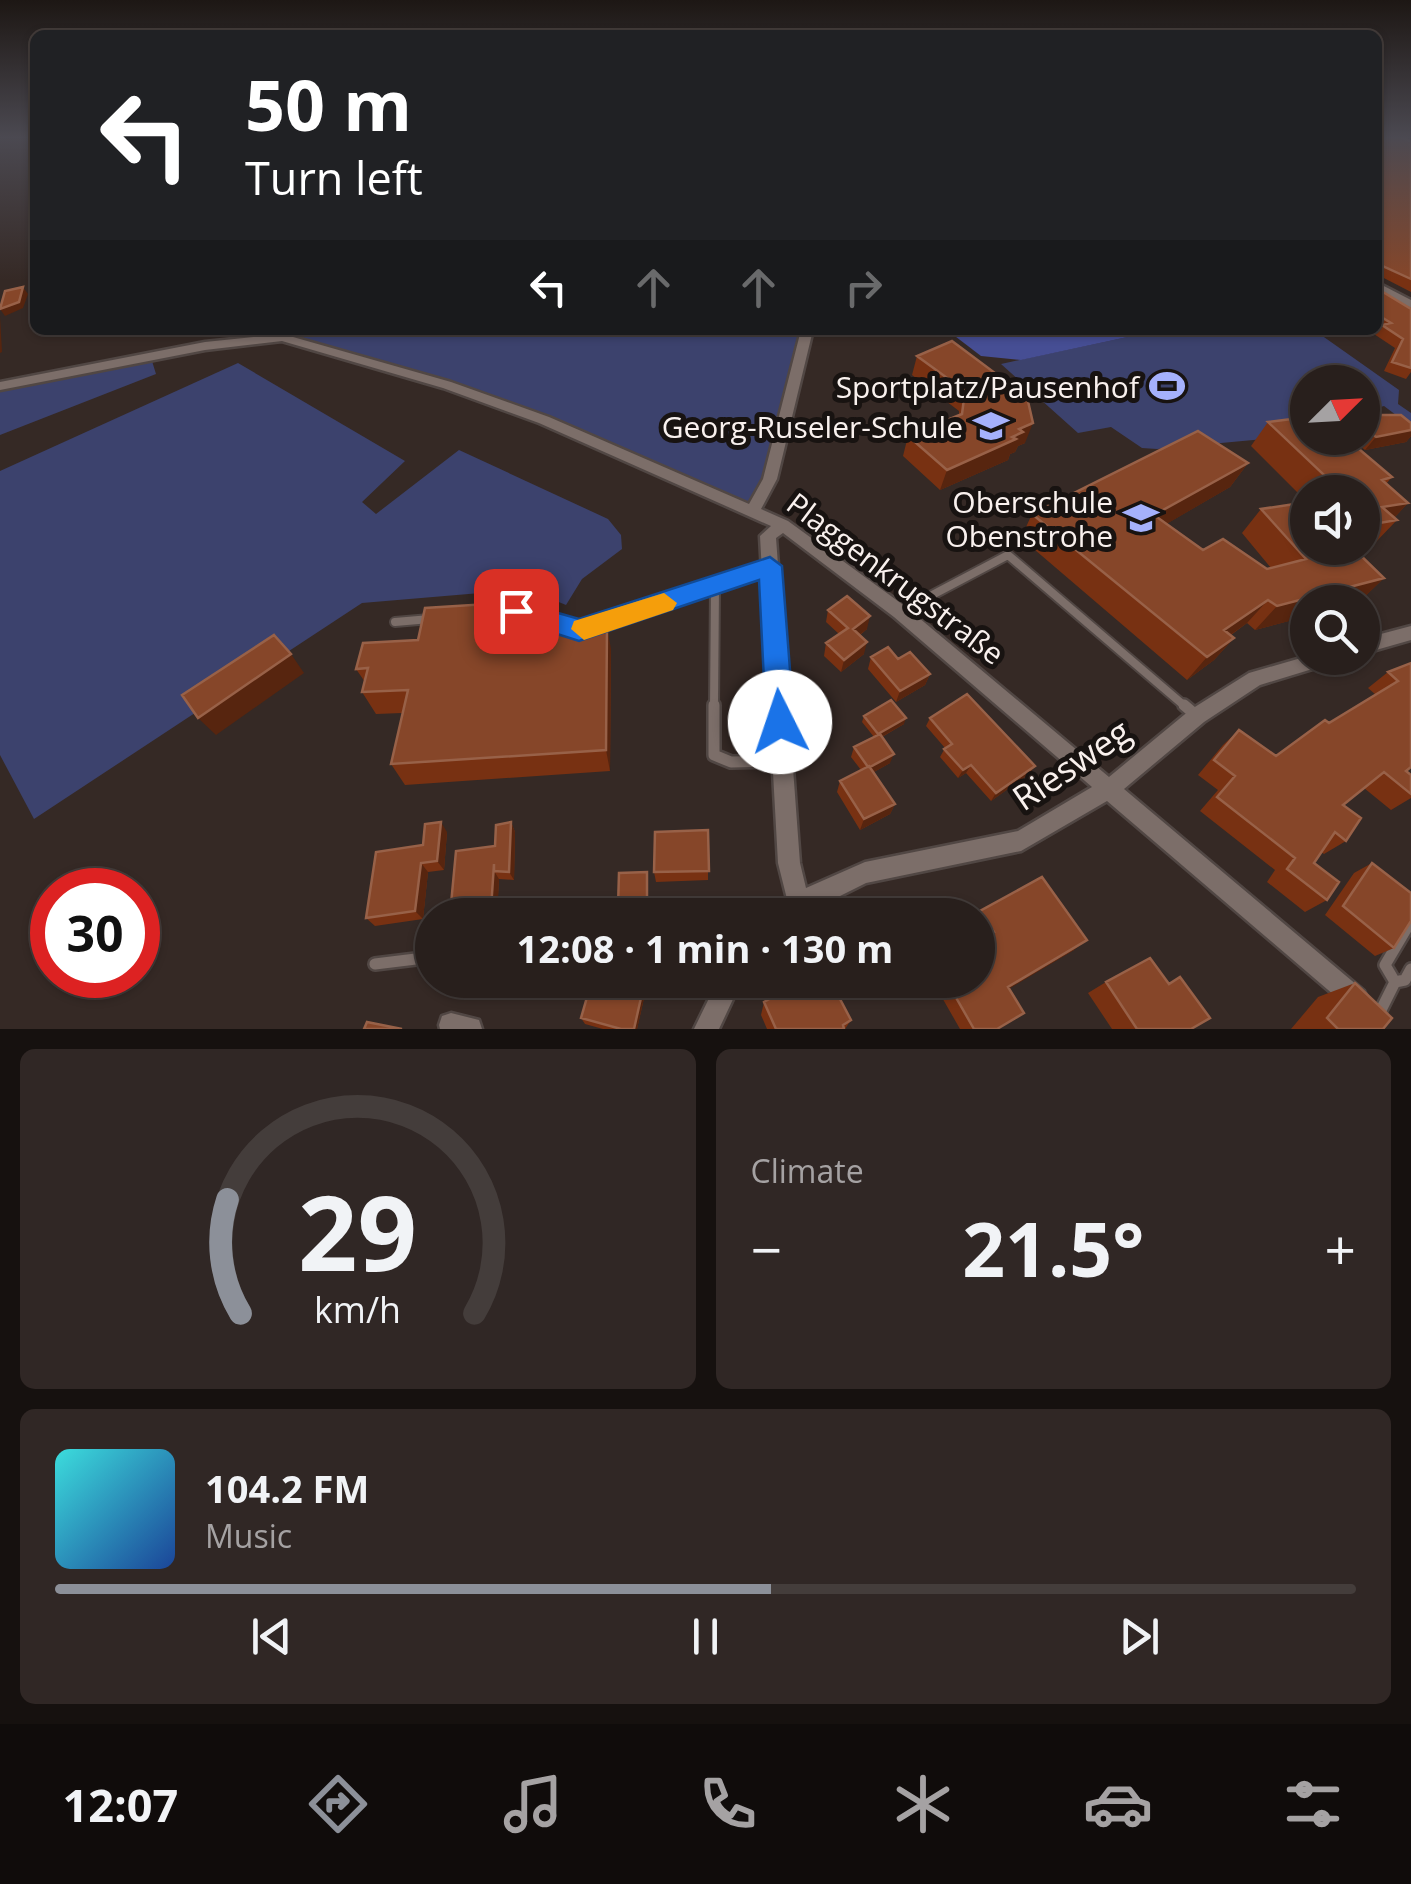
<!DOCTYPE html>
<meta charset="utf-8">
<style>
body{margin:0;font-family:"Open Sans",sans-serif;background:#302725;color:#f1f3f6;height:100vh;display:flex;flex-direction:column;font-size:38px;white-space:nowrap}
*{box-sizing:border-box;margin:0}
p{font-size:32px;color:#a5a2a3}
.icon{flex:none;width:55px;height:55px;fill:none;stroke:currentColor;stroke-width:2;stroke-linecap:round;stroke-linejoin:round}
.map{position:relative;height:1029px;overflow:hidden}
.panel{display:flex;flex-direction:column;gap:20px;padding:20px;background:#16110f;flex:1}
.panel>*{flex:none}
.hud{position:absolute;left:30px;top:30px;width:1352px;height:305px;border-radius:15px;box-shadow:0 2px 8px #0004,0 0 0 2px #443d3b;background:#202124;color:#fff;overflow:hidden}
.needle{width:65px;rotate:66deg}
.controls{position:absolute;left:1290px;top:365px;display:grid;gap:20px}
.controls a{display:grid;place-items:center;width:90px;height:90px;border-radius:50%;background:#281f1c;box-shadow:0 2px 8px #0004,0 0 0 2px #443d3b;font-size:50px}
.speed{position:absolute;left:30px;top:868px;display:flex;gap:20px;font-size:50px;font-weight:700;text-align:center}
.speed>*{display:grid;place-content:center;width:130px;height:130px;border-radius:50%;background:#281f1c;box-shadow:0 2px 8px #0004,0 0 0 2px #443d3b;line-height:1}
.speed .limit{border:15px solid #d22;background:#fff;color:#111}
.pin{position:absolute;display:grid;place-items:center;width:85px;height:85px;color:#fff;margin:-42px;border-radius:20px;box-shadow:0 5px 15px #0006}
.me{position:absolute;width:110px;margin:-55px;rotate:356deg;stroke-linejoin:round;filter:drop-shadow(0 0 8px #0008)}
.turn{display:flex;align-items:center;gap:35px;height:210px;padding:0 50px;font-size:45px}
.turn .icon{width:130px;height:130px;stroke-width:2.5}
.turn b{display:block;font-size:70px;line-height:85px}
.lanes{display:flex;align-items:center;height:95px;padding:0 50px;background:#0003;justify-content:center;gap:50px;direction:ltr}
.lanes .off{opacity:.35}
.big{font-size:75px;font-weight:700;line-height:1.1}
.panel .tile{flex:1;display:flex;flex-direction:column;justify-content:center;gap:15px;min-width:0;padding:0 35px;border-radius:15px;background:#302725}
.panel .dial{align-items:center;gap:0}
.dial svg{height:260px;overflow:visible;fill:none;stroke:#443d3b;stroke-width:7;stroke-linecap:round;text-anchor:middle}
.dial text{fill:#f1f3f6;stroke:none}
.song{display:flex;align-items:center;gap:30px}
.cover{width:120px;height:120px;border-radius:15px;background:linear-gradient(135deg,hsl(180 70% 55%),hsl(220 70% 35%))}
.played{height:10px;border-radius:5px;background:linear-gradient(90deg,#8c9099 55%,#443d3b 55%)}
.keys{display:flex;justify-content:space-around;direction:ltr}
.heat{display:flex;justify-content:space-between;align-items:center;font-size:55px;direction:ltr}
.panel .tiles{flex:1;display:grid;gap:20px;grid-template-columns:1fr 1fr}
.tile:last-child{grid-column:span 2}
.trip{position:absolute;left:415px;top:898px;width:580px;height:100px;border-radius:50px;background:#281f1c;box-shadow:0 2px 8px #0004,0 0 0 2px #443d3b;font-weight:700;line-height:100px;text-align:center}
.tabs{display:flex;height:160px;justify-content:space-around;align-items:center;background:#100c0b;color:#a5a2a3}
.tabs .icon{width:70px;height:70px}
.tabs .current{color:#8c9099}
.tabs b{font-size:45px;color:#f1f3f6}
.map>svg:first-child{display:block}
.green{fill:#3c426d}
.forest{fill:#464e94}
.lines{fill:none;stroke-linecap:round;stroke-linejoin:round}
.lane-far1-casing{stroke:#514744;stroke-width:12}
.lane-casing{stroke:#514744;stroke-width:16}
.street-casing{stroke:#514744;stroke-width:5}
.lane-far1{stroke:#7c6e69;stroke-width:8}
.lane{stroke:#7c6e69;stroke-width:11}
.street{fill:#7c6e69;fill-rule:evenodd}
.wall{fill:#783112}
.shaded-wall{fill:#57250f}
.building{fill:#864629;stroke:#986148;stroke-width:2.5}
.route{fill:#1a73e8;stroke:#114b97;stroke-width:2.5}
.slow{fill:#f59e0b}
.labels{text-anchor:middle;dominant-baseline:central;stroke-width:10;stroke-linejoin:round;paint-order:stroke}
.poi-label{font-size:30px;fill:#f9f1ee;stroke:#181311;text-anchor:end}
.street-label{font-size:30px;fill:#f9f1ee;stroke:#181311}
.near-street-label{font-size:35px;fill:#f9f1ee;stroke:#181311}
</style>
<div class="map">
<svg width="1411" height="1029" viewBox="0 0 1411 1029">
<rect width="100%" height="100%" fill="#352925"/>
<!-- green -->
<path class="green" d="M274,330H807L754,509L447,385L282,337Z
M1160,330H1314L1399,390L1398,404L1411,413V436L1388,419L1396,415L1384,406L1363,412L1362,382H1308L1307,435L1157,449L1142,448L1111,427L1078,433L1001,364Z
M152,361L156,374L0,435V390Z
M238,363L405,461L362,502L376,514L459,450L608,519L621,535L622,549L582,579L566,605L527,589L362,603L34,819L0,755V471Z"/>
<!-- forest -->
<path class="forest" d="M947,330H1160L1021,360L981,356Z"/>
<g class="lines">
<defs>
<path id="lane-far1" d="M900,612L1008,555L1187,708
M498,613L538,616L579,630L770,566
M395,622L430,619
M714,708L715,586"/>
<path id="lane" d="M714,705V755L731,762L782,761
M1184,705L1197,716
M375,964L432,957
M1395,982L1385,965L1411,921
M1379,1014L1395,982L1405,980L1411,969"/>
<path id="street" d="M1378,283L1411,300V308L1378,290Z
M268,330H281L286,335L451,382L549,417L749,504L763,479L801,330H813L777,479L761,509L788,521L906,607L1109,777L1190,710L1249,673L1308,656L1335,658L1332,663L1260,685L1204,722L1124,789L1364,991L1368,999L1364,1007L1356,1011L1348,1007L1107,801L1021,851L866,883L802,915H774L777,907L787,899L778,863L760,536L771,526L539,423L443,388L282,341L205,350L0,390V382L205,342L272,335ZM783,533L894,617L1092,787L1018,831L865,862L806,888L800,863L776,538Z
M1411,626V640L1362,654V639Z
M718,980H742L719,1029H694Z
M451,1013L479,1020L482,1029H440L439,1025L442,1016Z"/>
</defs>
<!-- lane-far1 casing -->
<use href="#lane-far1" class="lane-far1-casing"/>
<!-- lane casing -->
<use href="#lane" class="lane-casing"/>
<!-- street casing -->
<use href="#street" class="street-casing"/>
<!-- lane-far1 -->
<use href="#lane-far1" class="lane-far1"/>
<!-- lane -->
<use href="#lane" class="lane"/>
<!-- street -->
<use href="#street" class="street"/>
</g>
<!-- wall -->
<path class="wall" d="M1378,136L1411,141V292L1378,275Z
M1378,289L1411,309V372L1406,379L1384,371L1395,348L1374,334L1378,329Z
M952,341L1025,443L1018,446L1015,452L1010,454L1008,460L940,490L903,456L908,436L959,415V411L912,375L917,356Z
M1268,422L1392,477L1386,484L1408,503L1394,518L1397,520L1373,545L1362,546V492H1308V548H1355L1384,578L1359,602L1255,630L1247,623L1231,635L1234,638L1214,660L1187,680L1021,538L1032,514L1248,463L1230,487L1166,524L1203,550L1267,569L1271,568L1242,533L1261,509L1307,502L1251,446Z
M1362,422L1411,423V436L1406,442L1365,450L1349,438H1362Z
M828,610L867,629L860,635L864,654L841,672L824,656L826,643L839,634L826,622Z
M511,627L510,632L611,649L610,771L405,785L391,764L402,713L376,714L362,692L365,682L356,669L418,640Z
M871,657L898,659L930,674L925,685L896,702L868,669Z
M1411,663L1406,771L1411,775V798L1391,810L1364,788L1343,805L1346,841L1324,854L1321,852L1314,863L1327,900L1305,912L1267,882L1275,870L1200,811L1218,790L1198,775L1223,745L1239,730L1276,756L1376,695L1368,688L1388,672Z
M864,716L904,724L882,737L890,763L874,772L895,804L890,814L860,830L837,792L840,781L861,770L851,757L854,747L874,737L862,722Z
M930,718L1029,774L991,801L966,773L958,778L940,757L945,748L926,726Z
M511,822L515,832L514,880L499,879L497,915H450Z
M708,830V880L656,882L654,872Z
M447,832L444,870L428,872L423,919L375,926L366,918L423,845Z
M1372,863L1394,948L1375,956L1325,915L1354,873Z
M647,872L648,909L620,911L618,907Z
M980,911L1074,950L1009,988L998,1029H960L932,980H978L981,939L978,933L977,915Z
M592,980H653V982L648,981L637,1029H603L585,1024L581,1018Z
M1106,982L1191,1029H1112L1088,993Z
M1355,983L1383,1029H1291L1318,997Z
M764,1002L851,1020L845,1029H767L761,1015Z"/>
<!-- shaded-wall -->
<path class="shaded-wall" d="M23,287L28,294L23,308L5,316L0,309Z
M0,316L2,352L0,353Z
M1033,423L1025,443L1018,446L1015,452L1010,454L1008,460L940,490L947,470L1012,437L1019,429Z
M1411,430V436L1406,442L1365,450L1376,437Z
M1248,463L1230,487L1139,540L1154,515Z
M1408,503L1390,522L1382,507Z
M1384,578L1359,602H1308V616L1255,630L1277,606Z
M1268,600L1247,623L1205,653L1224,630Z
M503,603L511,627L507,656L499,632Z
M870,616L867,629L850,642L853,629Z
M607,626L611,649L610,771L606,750Z
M1234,638L1214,660L1187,680L1207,657Z
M867,642L864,654L841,672L844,660Z
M291,654L304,673L216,735L198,718Z
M930,674L925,685L896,702L900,691Z
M906,718L904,724L876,740L878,734Z
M894,754L890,763L865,777L869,768Z
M971,765L966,773L958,778L963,770Z
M1035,766L1029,774L991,801L996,793Z
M895,804L890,814L860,830L864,819Z
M441,822L447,832L444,870L437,861Z
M511,822L515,832L514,880L509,872Z
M421,863L428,872L423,919L415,911Z
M494,871L499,879L497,915L491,909Z
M1087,940L1074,950L997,996L1008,987Z
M645,980H648L637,1029H634Z"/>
<!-- building -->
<path class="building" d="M1378,136H1396L1411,141V279L1378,264Z
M23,287L19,302L0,309L5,291Z
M1378,289L1411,309V368L1392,362L1403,339L1382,325L1391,323L1378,315Z
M952,341L1027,397L1033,423L1019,429L1023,432L1012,437L1016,439L947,470L908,436L962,414L965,391L917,356Z
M1380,415H1401L1411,423V430L1376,437L1362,426V422Z
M1308,417V438H1346L1392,477L1382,480L1408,503L1382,507L1397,520L1362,526V492H1342L1268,422Z
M1198,431L1248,463L1154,515L1203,550L1223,539L1267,569L1306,559L1261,509L1308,502V548H1353L1384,578L1277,606L1268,600L1224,630L1234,638L1207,657L1032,514Z
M847,596L870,616L853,629L867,642L844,660L826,643L848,628L828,610Z
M503,603L499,632L607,626L606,750L391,764L408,690L362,692L368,668L356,669L363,643L418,640L425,608Z
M274,635L291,654L198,718L182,695Z
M888,647L898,659L910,652L930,674L900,691L871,657Z
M1411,663V767L1406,771L1411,775V794L1384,772L1343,805L1361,818L1346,841L1335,832L1314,863L1339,882L1327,900L1287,869L1295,858L1217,797L1235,776L1214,760L1239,730L1276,756L1325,720L1329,723L1398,681L1388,672Z
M967,694L1035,766L996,793L971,765L963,770L944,749L952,744L930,718Z
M891,700L906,718L878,734L864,716Z
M880,734L894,754L870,767H868L854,747Z
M869,766L895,804L864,819L840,781Z
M441,822L437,861L421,863L415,911L366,918L376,852L423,845L425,824Z
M511,822L509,872L494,871V864L491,909L450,915L456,851L495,846L496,825Z
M708,830L709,871L654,872L655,832Z
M1372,863L1411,893V921L1394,948L1343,906Z
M647,872V905L618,907L619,873Z
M1042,877L1087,940L1008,987L1024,1013L997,1029H974L946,980H978V941L994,932L980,911Z
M1150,958L1169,984L1180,977L1210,1018L1191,1029H1137L1106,982Z
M592,980H645L634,1029H621L581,1018Z
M803,980H830L851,1020L843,1025L844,1029H776L764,1002Z
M1355,983L1392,1018L1383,1029H1338L1327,1018Z
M367,1022L402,1029H364Z"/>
<!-- sky -->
<linearGradient id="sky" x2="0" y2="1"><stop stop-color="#1d1714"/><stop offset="0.49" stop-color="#4b4951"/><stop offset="1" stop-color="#4b4951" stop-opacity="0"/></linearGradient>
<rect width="1411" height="280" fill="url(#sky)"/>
<!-- route -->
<path class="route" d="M770,557L782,566L794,722L790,731L780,735L770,731L766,722L759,580L579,641L507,618L503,611L516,601L579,619Z"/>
<!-- slow -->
<path class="slow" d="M664,593L677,603L673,610L584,640L571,629L574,621Z"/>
<!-- icons -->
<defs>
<symbol id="stadium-bare" viewBox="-9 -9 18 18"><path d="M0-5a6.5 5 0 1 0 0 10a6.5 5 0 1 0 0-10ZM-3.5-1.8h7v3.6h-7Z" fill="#a5b1fc" stroke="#181311" stroke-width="2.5" paint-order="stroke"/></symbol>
<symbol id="school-bare" viewBox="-9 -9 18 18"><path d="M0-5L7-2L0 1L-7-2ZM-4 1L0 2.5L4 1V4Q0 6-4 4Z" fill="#a5b1fc" stroke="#181311" stroke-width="2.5" paint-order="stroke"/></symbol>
</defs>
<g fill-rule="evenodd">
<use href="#stadium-bare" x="1142" y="361" width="50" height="50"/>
<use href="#school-bare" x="966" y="401" width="50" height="50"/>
<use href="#school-bare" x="1116" y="493" width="50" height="50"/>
</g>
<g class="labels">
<!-- poi labels -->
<g class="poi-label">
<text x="1139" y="386">Sportplatz/Pausenhof</text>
<text x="963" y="426">Georg-Ruseler-Schule</text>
<text x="1113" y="501">Oberschule<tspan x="1113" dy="34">Obenstrohe</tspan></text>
</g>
<!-- street labels -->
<g class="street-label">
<text transform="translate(896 578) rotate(37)">Plaggenkrugstraße</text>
</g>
<!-- near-street labels -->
<g class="near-street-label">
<text transform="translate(1071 764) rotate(-34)">Riesweg</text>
</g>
</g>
</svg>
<div class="controls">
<a><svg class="needle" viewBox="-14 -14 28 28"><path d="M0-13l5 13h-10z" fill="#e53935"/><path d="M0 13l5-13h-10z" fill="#a5a2a3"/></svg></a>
<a><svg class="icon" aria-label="sound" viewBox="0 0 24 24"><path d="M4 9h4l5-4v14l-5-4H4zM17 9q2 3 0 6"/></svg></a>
<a><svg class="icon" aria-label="search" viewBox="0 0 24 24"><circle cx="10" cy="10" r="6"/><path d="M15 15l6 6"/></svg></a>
</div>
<div class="speed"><div class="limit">30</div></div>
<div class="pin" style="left:516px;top:611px;background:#d93025"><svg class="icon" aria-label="arrive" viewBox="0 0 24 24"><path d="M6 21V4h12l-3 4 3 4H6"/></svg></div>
<svg class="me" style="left:780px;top:722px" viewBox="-20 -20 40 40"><circle r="19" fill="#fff"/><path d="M0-13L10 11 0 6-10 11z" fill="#1a73e8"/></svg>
<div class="trip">12:08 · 1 min · 130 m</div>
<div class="hud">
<div class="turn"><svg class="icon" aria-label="left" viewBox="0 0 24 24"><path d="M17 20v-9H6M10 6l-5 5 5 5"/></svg><div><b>50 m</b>Turn left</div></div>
<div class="lanes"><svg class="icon" aria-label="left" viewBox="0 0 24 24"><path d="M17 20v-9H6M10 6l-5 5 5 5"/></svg><svg class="icon off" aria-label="ahead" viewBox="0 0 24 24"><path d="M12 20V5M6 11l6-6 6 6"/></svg><svg class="icon off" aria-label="ahead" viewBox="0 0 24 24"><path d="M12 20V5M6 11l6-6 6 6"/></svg><svg class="icon off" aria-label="right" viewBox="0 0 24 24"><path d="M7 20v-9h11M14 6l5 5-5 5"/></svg></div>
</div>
</div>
<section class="panel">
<div class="tiles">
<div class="tile dial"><svg viewBox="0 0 100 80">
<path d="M14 69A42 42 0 1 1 86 69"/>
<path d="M14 69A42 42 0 0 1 10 34" stroke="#8c9099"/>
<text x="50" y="56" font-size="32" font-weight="700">29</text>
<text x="50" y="72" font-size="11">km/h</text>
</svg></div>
<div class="tile"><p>Climate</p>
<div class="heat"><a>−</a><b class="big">21.5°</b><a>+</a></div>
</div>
<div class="tile">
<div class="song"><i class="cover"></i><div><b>104.2 FM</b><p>Music</p></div></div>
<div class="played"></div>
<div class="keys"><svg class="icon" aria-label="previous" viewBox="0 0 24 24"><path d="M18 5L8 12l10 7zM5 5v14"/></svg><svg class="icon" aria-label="pause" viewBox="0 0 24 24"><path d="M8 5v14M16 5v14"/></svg><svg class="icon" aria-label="next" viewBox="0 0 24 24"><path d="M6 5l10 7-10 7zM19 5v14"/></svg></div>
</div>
</div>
</section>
<nav class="tabs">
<b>12:07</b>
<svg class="icon current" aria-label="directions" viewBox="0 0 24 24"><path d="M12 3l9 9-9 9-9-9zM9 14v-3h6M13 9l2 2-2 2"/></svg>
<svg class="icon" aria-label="music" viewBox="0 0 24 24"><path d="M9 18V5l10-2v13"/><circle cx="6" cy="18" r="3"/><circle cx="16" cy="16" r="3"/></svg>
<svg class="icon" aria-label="phone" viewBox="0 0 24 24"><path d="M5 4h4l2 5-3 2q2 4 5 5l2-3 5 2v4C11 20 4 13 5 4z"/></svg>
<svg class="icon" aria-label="climate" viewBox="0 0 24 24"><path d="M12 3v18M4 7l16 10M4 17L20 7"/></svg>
<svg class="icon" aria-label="car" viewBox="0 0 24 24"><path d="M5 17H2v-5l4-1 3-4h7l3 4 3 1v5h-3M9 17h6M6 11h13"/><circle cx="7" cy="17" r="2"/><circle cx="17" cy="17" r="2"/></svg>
<svg class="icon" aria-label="filters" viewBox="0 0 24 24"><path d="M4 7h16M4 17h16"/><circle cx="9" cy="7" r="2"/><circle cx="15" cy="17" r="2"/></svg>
</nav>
